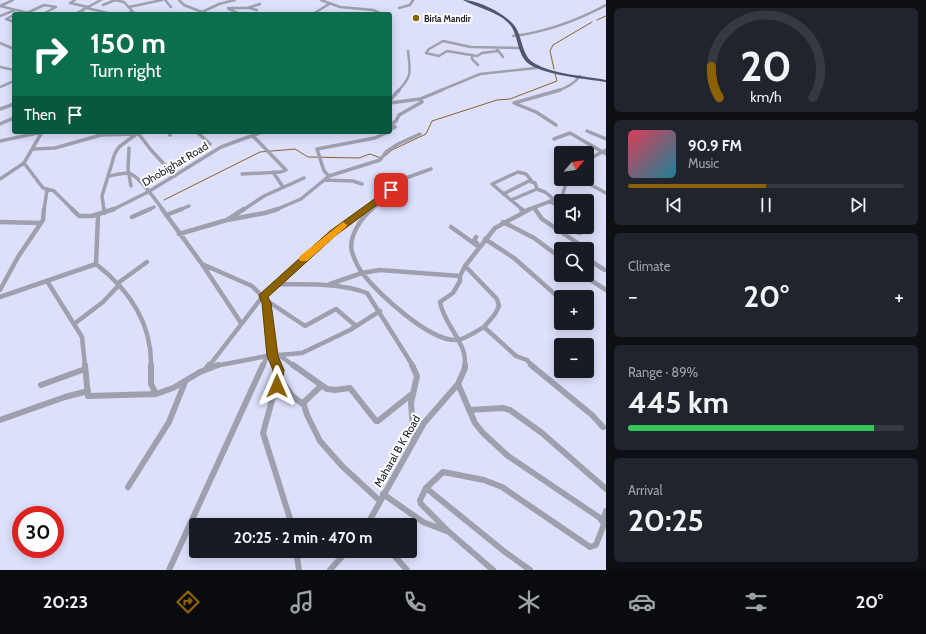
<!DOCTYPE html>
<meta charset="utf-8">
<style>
body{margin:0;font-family:Cabin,sans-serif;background:#20242c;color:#f1f3f6;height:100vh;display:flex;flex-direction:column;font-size:15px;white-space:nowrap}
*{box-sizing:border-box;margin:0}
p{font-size:13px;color:#9ea1a6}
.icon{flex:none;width:22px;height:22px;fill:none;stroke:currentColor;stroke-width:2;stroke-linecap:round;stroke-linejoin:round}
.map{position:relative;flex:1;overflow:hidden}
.side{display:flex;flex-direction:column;gap:8px;padding:8px;background:#0d0f14;width:320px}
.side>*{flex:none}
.guide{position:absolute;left:12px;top:12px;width:380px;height:122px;border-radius:4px;box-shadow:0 2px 10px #0003;background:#0b6e4f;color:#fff;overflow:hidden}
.needle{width:26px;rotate:62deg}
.tools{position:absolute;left:554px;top:146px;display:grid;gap:8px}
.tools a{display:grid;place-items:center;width:40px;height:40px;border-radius:4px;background:#171b24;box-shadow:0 2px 10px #0003;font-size:20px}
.speed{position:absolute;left:12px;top:506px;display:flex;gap:8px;font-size:20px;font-weight:700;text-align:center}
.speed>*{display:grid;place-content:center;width:52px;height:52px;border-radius:50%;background:#171b24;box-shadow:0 2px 10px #0003;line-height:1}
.speed .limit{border:6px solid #d22;background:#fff;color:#111}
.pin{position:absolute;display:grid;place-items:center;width:34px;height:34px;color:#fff;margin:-17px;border-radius:8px;box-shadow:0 2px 6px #0006}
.me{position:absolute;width:44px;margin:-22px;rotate:0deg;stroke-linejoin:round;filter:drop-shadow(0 0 3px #0008)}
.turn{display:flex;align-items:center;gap:14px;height:84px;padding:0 12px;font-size:18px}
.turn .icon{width:52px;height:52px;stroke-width:2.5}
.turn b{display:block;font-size:28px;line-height:34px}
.then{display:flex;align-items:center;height:38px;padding:0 12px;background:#0003;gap:8px;font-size:15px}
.big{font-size:30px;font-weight:700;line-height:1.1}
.side .tile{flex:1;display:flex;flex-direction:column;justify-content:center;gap:6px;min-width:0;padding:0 14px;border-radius:6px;background:#20242c}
.side .dial{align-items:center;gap:0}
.dial svg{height:104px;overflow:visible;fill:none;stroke:#363941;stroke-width:7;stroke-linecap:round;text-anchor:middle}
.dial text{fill:#f1f3f6;stroke:none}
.song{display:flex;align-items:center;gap:12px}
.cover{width:48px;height:48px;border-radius:6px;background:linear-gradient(135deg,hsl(350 70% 55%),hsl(190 70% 35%))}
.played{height:4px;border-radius:2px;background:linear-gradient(90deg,#8b6102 50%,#363941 50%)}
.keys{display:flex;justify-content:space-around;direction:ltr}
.heat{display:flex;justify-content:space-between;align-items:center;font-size:22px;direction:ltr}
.charge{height:6px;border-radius:3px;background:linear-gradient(90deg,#34c759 89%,#363941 0)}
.trip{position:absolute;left:189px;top:518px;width:228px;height:40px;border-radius:4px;background:#171b24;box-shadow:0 2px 10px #0003;font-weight:700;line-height:40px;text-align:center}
.tab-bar{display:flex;height:64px;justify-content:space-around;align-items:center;background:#090b0e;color:#9ea1a6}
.tab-bar .icon{width:28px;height:28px}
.tab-bar .on{color:#8b6102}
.tab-bar b{font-size:18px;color:#f1f3f6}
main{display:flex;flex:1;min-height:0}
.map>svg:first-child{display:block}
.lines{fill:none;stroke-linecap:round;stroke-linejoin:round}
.stream{stroke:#86652b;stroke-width:1}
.minor-far3{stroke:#9ea0ae;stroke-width:2.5}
.minor-far2{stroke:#9ea0ae;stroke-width:3.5}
.minor-far1{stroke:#9ea0ae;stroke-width:4.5}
.minor{stroke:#9ea0ae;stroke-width:6}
.highway{fill:#525570;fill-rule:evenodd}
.route{fill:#8b6102;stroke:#5a3f01}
.slow{fill:#f59e0b}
.poi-dot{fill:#8b6102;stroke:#fff;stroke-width:1.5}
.labels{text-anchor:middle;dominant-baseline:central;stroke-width:4;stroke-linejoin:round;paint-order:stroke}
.far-poi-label{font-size:9px;font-weight:bold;fill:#1b1c28;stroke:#fff;text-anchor:start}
.street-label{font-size:11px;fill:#1b1c28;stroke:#fff}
</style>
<main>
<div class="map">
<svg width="606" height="570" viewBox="0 0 606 570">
<rect width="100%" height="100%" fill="#dde0fb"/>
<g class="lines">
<!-- stream -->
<path class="stream" d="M597,20L606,16
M554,69L550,51L553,45L592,22
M385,156L392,150L426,134L432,121L497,100L510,99L557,81L555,74
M164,200L260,152L295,149L308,157L359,158L370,154L381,158"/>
<!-- minor-far3 -->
<path class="minor-far3" d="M75,0L70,3L88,7
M114,0L124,2L135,14
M165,0L171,7
M179,0L184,5L202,12
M321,0L340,7L373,10L382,14
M103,5L115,0
M0,6L32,14
M0,6L13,0
M129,7L162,0
M87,8L112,14
M228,8H247L260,4
M249,8L257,10
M399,8L410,5L413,0
M229,9L240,14
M80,12L90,14
M27,13L44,5L56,7L43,14
M75,14L101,0
M124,14L133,12
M198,14L219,4L235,0
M313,14L329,4
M14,15L6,19L14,22
M0,16L15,10
M513,36C546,32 576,21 606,5
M0,43L14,49
M497,49L503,57
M498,51L482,53L477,56L447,51L439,56L426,53L429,49L443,41L471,47L521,48
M472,55V59L478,65
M0,67L14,70
M0,87L14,81
M398,91C413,75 410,72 408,51
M439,91L480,74L536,68L538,66
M557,91C566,88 574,84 580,76"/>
<!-- minor-far2 -->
<path class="minor-far2" d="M390,100L399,90
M390,103L420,99L442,90
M514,103L560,90
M514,103L536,112L556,125
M0,109L14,104
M0,124L14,118
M390,130L395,127L391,124L396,121L399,115L422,102L420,99
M587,131L606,139
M197,132L210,144
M138,133L151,150L175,176
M170,135L171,132
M554,139L570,133L606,154
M0,141L42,132
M129,148L128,169L131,186
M33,149L55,148L101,135L136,134
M587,160L606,150
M24,163L43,188L54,191L73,210
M273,172L283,187
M242,174L281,172L286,170L252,135
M109,176C115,175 122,173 128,173C138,174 157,202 163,210
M329,176L324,171L317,149L375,138L388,132
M0,179L24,163L42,132
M580,179L606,193
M324,180L353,181L362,184
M503,194L529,181L535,183L537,189
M511,200L537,189L545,192L555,200
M550,201L561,208
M534,207L536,210
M44,210L47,190
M104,210L102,196L115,153L119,147L139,132
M112,210L148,192L221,147L262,132
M148,210L154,207
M179,210L189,206
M243,210L264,196L304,178
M275,210L301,199L329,176L380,160L386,152L398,144L420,134
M363,210L403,179L431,169
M370,210L385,199V194
M523,210L492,184L518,172L526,174L531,180
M527,210L562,197L567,179"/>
<!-- minor-far1 -->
<path class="minor-far1" d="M72,209L79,216H92L114,209
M104,209V213
M162,209L202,264L252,286L266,300L273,356L277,366
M372,209C361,218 348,237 352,252C354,258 359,269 363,274C379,294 429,341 456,340C465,340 476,331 484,327L516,356L527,360L532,366
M521,209L524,211
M535,209L542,219L585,248L584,249
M166,215L182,209
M132,217L150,209
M227,220L265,213L278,209
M0,222L41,223
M503,222L534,238L561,258
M451,227L479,247
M571,230L580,233L586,227
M179,234L227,220L244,209
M476,237L474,241L477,243
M485,239L514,258L557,296
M587,259L605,270
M96,264C128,289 152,323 151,366
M202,264L241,323
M465,266L497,299L499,306L495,314L484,327
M583,275L606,290
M47,281L82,337L85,366
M118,283L147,262
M275,284C306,285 338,282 367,293L413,366
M330,284L362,273L380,270L460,276
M0,290L18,257L43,220L44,209
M0,297L96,264L98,216
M266,300L305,326L336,309L356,326
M74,324L103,302L119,285
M279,355L294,366
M209,366L263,296L302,260L365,209
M215,366L267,356L302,353L350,330L380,311
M263,366L267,356
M465,366C465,361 465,355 463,350C457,333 443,320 440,302L453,293L460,281V276L465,266L495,228L530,209"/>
<!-- minor -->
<path class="minor" d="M85,365L88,396L156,394L173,388L200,372L218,365
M151,365V384L156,394
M277,365L279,375L263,433L292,525
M293,365L327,389L335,390L350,388L376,421H378L413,393
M412,365L417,376L411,403L414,440
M531,365L592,415L603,427
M206,369L209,365
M284,384L292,396L304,405L307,415L320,441L342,466L380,501
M41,385L85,369
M303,403L321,386
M469,410L503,408L510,410L542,433L606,489
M0,420L65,397L88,391
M128,487L169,422L185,382
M426,488L505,552L530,570
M383,494L423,522L449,532L493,570
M603,521L606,511
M367,525L424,423L458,384L465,368V365
M449,532L421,504L420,500L426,488L443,472L484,480L502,487L590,547L596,545L604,524L600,518L508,456L483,433L475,423L458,384
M296,551L299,570
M390,551L407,570
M169,570L263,365
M330,570L347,551"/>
<!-- highway -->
<path class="highway" d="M463,0C479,0 508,15 516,28C523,40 522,56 534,63C551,74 586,76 606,80V82C587,79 544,75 529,64C517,55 519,38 511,26C499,11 479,9 463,0Z"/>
</g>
<!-- route -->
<path class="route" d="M391,187L394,188V192L335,236L268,297L271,303L278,356L284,370L281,389L277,391L273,389L272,386L273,370L267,356L262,303L259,296L260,294L330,231Z"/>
<!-- slow -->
<path class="slow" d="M343,222L347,225L346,227L307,261H300L299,258L300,256Z"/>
<!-- markers -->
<circle class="poi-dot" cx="416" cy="18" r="4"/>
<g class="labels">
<!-- far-poi labels -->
<g class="far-poi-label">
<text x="424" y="18">Birla Mandir</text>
</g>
<!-- street labels -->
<g class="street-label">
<text transform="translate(175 164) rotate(-31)">Dhobighat Road</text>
<text transform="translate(397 451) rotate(-60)">Maharal B K Road</text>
</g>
</g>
</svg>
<div class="tools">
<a><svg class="needle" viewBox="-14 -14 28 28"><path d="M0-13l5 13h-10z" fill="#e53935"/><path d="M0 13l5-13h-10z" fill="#9ea1a6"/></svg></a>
<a><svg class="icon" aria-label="sound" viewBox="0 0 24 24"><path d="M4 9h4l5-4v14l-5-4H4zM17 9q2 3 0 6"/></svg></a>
<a><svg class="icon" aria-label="search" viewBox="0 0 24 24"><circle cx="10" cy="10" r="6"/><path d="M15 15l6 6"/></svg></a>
<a>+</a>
<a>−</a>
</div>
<div class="speed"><div class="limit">30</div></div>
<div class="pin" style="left:391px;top:190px;background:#d93025"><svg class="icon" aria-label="arrive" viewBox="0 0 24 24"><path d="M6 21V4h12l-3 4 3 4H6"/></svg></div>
<svg class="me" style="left:277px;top:386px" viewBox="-20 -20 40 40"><path d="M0-17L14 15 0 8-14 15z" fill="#8b6102" stroke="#fff" stroke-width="4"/></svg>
<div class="trip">20:25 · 2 min · 470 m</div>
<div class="guide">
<div class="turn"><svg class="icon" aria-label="right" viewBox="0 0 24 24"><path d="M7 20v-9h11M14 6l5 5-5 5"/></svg><div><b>150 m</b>Turn right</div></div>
<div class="then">Then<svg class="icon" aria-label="arrive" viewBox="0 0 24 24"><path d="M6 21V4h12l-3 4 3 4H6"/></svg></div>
</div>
</div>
<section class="side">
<div class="tile dial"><svg viewBox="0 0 100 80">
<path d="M14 69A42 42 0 1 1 86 69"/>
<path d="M14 69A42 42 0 0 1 8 45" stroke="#8b6102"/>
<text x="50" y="56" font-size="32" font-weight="700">20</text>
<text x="50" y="72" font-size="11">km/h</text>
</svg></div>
<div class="tile">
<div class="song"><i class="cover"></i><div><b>90.9 FM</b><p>Music</p></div></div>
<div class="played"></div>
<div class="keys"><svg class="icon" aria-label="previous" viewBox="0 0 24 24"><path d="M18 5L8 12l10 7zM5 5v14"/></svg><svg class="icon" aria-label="pause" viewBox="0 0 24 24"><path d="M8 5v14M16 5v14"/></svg><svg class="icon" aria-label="next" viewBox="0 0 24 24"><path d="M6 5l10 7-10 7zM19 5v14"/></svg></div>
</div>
<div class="tile"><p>Climate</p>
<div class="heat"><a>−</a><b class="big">20°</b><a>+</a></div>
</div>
<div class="tile"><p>Range · 89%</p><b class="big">445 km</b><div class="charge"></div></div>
<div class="tile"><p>Arrival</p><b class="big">20:25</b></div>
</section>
</main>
<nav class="tab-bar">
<b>20:23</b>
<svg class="icon on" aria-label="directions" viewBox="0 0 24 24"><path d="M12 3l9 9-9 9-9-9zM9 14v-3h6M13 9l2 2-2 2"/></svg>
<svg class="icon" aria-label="music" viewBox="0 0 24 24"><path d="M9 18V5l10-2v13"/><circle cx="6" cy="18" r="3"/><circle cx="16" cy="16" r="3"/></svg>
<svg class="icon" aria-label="phone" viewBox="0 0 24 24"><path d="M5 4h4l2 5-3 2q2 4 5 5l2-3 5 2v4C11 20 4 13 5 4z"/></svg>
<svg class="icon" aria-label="climate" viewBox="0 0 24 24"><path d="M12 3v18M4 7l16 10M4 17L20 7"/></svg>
<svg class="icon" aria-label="car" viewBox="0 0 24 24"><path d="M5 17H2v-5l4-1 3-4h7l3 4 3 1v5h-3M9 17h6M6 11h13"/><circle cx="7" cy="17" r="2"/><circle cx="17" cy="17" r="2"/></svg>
<svg class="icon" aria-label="filters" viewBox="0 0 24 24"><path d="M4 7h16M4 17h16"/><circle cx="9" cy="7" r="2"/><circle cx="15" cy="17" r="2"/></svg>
<b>20°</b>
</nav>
